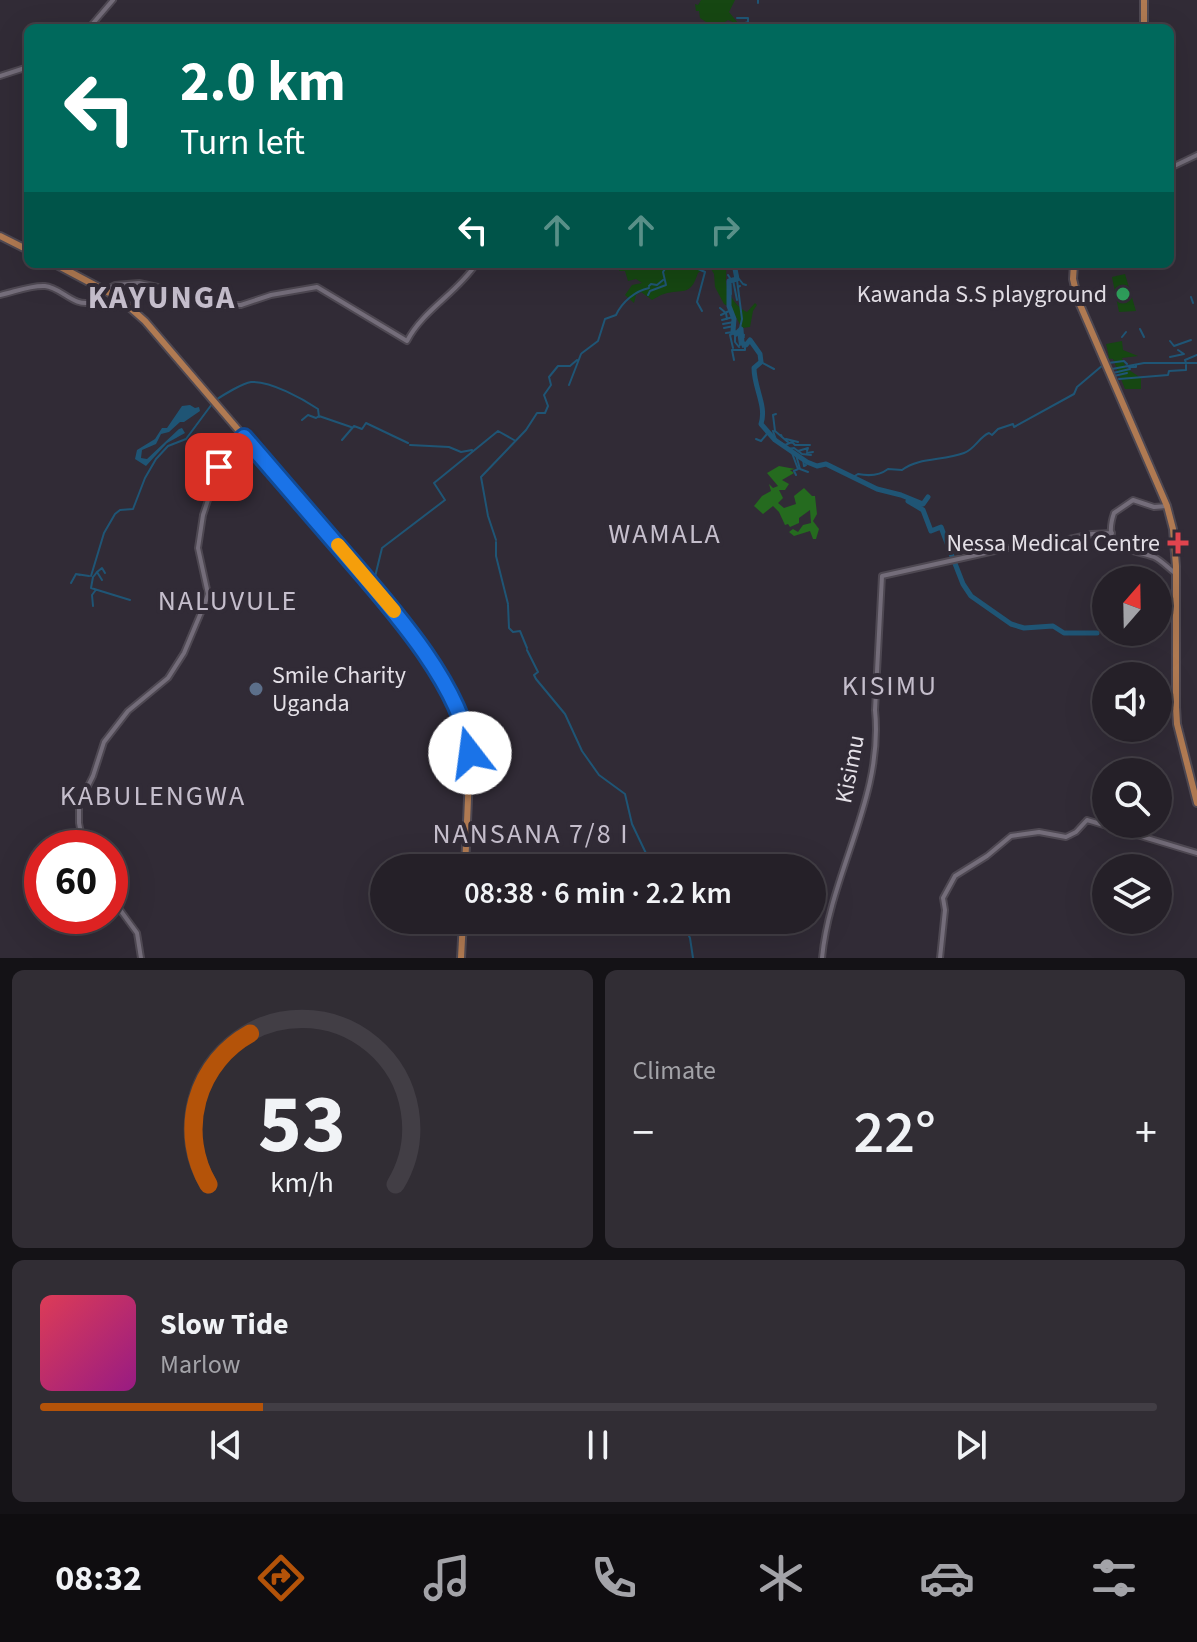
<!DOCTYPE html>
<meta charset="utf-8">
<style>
body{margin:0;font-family:"Source Sans 3",sans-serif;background:#312d34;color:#f1f3f6;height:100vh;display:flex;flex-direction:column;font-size:30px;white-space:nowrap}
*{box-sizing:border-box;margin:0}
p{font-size:26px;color:#a3a3a8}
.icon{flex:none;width:44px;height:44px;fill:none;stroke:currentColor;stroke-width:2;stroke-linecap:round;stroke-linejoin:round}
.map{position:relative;height:958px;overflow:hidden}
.drawer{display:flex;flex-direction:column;gap:12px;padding:12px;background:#141216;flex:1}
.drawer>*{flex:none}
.top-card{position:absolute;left:24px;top:24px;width:1150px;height:244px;border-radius:12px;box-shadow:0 8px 32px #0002,0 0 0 2px #423e45;background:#00695c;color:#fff;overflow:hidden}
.needle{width:52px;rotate:20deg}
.fabs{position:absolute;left:1092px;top:566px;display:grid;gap:16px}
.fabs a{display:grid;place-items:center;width:80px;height:80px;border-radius:50%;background:#252028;box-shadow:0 8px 32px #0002,0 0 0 2px #423e45;font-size:40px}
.speed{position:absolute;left:24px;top:830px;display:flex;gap:16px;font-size:40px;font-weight:700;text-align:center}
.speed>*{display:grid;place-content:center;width:104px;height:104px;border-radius:50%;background:#252028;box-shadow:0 8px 32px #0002,0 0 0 2px #423e45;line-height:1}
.speed .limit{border:12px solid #d22;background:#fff;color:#111}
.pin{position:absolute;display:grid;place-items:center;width:68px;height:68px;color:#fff;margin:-34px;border-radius:16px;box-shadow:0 4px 12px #0006}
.me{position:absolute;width:88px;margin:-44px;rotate:345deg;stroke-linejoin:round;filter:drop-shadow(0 0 6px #0008)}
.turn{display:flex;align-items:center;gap:28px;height:168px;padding:0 24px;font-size:36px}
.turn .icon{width:104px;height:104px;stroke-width:2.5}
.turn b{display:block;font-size:56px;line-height:68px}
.lanes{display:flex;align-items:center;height:76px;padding:0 24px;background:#0003;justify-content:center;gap:40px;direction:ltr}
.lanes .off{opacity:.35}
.big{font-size:60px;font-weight:600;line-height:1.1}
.drawer .widget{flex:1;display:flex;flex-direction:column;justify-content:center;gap:12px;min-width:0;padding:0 28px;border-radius:12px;background:#312d34}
.drawer .dial{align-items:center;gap:0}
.dial svg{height:208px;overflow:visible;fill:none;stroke:#423e45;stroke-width:7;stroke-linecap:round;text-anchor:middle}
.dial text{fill:#f1f3f6;stroke:none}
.song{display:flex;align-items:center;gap:24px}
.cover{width:96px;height:96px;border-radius:12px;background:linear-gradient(135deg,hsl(350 70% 55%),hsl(310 70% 35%))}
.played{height:8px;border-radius:4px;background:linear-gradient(90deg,#b45309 20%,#423e45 20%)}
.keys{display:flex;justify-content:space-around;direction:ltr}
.heat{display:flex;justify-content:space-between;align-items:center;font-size:44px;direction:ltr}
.drawer .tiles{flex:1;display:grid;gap:12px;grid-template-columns:1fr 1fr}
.widget:last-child{grid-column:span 2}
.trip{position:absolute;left:370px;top:854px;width:456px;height:80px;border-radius:40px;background:#252028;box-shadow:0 8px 32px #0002,0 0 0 2px #423e45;font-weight:600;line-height:80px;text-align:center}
.tabs{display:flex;height:128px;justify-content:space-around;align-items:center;background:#0f0d10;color:#a3a3a8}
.tabs .icon{width:56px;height:56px}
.tabs .on{color:#b45309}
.tabs b{font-size:36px;color:#f1f3f6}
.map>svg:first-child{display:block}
.green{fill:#164712}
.forest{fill:#256b1f}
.water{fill:#1f5575}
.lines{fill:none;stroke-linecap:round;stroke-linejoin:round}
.stream{stroke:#1f5575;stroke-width:2}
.river{stroke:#1f5575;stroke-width:5}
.minor-casing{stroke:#4e4852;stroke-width:8}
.major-casing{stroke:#4e4852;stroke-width:10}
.minor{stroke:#746d7a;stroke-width:4}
.major{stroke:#b07a52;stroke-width:6}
.route-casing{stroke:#114b97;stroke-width:20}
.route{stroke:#1a73e8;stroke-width:14}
.slow{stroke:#f59e0b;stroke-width:14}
.leisure-dot{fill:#2e9e5b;stroke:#312b36;stroke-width:3}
.health-dot{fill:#e0444e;stroke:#312b36;stroke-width:3}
.service-dot{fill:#5c6f8a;stroke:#312b36;stroke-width:3}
.labels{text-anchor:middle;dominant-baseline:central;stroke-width:8;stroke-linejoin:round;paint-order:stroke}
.poi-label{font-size:24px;fill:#e4e0e7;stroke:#312b36;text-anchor:end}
.street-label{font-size:24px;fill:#e4e0e7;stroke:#312b36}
.quarter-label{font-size:28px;letter-spacing:2px;fill:#c5becc;stroke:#312b36}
.district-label{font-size:32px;font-weight:bold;letter-spacing:2px;fill:#c5becc;stroke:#312b36}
</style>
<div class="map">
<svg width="1197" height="958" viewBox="0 0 1197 958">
<rect width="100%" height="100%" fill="#312b36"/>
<!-- green -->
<path class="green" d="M701,0H735L729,12L738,23L737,24L728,20L722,24L736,28H706V22L700,18L699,11H696L695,4L698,5Z
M636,264H694L695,270L700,264L706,267L698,273C690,298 682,288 664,294C660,295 656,298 652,300L641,292L636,295L634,303L625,295L632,285L642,283L636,279L628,281L625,271H619L622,265L626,268Z
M708,264L725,265C727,269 726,273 726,278C725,291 736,307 747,312L755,303L757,305L753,311L750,327L742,328L731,308L724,304L715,287L714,274Z
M1125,274L1136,311L1119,312L1112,277Z
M1122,341L1123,350L1138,356L1122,358L1126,368L1141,378V389H1125L1113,359L1104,358L1109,357L1106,344Z"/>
<!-- forest -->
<path class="forest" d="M779,466L795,469L790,470L794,473L782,480L789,484L785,490H779L783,498L778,503L784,508L796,504L794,496L804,488L812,496H815L817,514L813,521L819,529L816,539H813L810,531L794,536L789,532L793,529L798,532L803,525L811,523L810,510L799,518V523L790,527L788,524L785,525L779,512L773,506L763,514L754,506L762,496L771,491L769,484L773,488L778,486L767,473Z"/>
<!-- water -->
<path class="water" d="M190,405L195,408L199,407L200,411L184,422H180L169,432L161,434L156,444L142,450L141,458L147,459L179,429L182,428L185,433L167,443L146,466L135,459L137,450L155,439L162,428H167L182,406Z"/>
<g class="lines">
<!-- stream -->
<path class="stream" d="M758,0V3
M737,18H748V22L745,23
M696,264V268L705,272L697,302L702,311
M736,270L738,279
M728,275L732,281L730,282L731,294
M736,279V272
M739,279L743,284L746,285
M733,280L737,300
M737,280L742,319L740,328
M649,286L651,284L657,285L663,280
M738,287L740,286
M648,295L650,291L666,285L663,272L668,264
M1191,297L1193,303
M720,308L726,313L727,319
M721,315L731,310
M722,320L733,317
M723,324L734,322
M724,328L734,326
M1140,329L1144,337
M738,331L740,345
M726,333L733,332
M735,334V342L739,347
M742,334L744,335
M742,337H744
M1122,337L1126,332
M1170,341L1174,346L1191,340
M742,343L743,347
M733,348L730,335L734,333
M582,353L598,341L605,319L616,315C622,302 635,291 649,288
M1170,357L1184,354L1178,350
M734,360L732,350H745V345
M761,362L774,369
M1108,363L1124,361L1127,364
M1186,363L1185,360L1197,355
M1129,367H1136V365
M1112,369L1144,363H1197
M1113,373L1130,369
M1114,376L1127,373
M1119,379L1168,375L1169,371L1186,370V365
M569,385L581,354
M216,400C223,395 243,383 251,382C271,381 303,399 318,409L319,417
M776,414L773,415L775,431L789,443
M302,420L308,415L316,418L319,416L351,427
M773,431L776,440L785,445
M781,435L782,437
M756,439L761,441L767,434L766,431
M786,439L798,442
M342,440L354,426L362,429L366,423L408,443
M410,445L449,447L461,452L472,450
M785,445L792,442L795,445H810
M787,449L794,448L802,454L811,455
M798,451L808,448L807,451
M792,453L798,469L794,471L796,475
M807,453L813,452
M796,455L800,469L808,472
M803,459L804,466L806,465
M853,477L858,474C868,476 879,476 888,469L902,470C919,457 943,461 964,453C975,449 979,437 989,433L992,435L998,429L1013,424L1014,427L1074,394L1077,387L1103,365
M496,540L488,516L481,477L526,430L537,413H545L548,406L544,395L551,385L549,377L558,366H570L577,360
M496,542V556L508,604
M97,572L102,568L105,573
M76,574L89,576
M91,576L104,533L115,514L120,510L133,509L145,478L156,459L168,446L186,439L212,404
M94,576L97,572L102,580
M93,577L91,588L130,600
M374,581L382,548L445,500L434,483L498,431L514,440
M71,583L76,574L80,575
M508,605L509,628L513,632L520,631L527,648
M93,606L92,595L95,591
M527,650L538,672L534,675L536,679L565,714L582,751L599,775L625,794L632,824L653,868
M681,920L690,938L693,958"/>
<!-- river -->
<path class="river" d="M734,264L737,279L729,281V306L734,319L733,331L736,334L741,329L742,343L746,345L750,340L760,354L761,362L754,368C754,388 767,406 761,424L775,440L807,462L817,466L826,464L877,489L901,495L923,504L928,497
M908,501L923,510L931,531L941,527L953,559
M954,561L963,584L971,596L1011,624L1024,628L1053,626L1064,633H1097
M1133,632H1135"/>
<defs>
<path id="minor" d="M89,28L113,0
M0,76L28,67
M1170,168L1197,155
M106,290L115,285L139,283L181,292L202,305H241L271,295L317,287L407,341C423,310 457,293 476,264
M0,295C14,292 31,285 45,286C61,287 74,308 92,302L98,286
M1167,506L1154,507L1133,500L1114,513C1101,552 1130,548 1154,557C1161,560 1168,568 1175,573
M84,848L79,823V804L93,776L104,742L128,711L168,678L184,653L205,603L208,594L198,548L203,515L221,461L244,437
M110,896L137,933L141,958
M822,958C830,873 884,797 875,710L882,576L1008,548H1029L1092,534L1112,533
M940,958L945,910L943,898L955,876L987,856L1011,836L1039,832L1066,837L1076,832L1087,820L1197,853"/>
<path id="major" d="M1144,0V28
M0,236L28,250
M55,264L119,298L145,321L408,628L455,704L466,730L470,753L465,868
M1074,264L1073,279L1078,300L1167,506L1173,529L1176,566V707L1177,724L1197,803
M461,958L463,920"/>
</defs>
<!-- minor casing -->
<use href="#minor" class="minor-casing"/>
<!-- major casing -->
<use href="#major" class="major-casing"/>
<!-- minor -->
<use href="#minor" class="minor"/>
<!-- major -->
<use href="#major" class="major"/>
</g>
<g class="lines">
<defs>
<path id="route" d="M219,467L222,459L244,437C273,471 303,505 332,539C379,594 461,680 470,753"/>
</defs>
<!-- route casing -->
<use href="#route" class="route-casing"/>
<!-- route -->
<use href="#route" class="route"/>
<!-- slow -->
<path class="slow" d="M338,545L394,611"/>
</g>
<!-- markers -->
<circle class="leisure-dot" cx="1123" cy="294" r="8"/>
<path class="health-dot" d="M1174 531h8v8h8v8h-8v8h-8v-8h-8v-8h8z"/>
<circle class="service-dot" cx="256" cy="689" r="8"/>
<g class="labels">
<!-- poi labels -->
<g class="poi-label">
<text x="1107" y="294">Kawanda S.S playground</text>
<text x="1160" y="543">Nessa Medical Centre</text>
<text x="272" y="675" text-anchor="start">Smile Charity<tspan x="272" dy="28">Uganda</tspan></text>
</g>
<!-- street labels -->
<g class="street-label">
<text transform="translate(850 769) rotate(-79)">Kisimu</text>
</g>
<!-- quarter labels -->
<g class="quarter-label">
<text x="665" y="534">WAMALA</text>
<text x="228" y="601">NALUVULE</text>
<text x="890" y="686">KISIMU</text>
<text x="153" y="796">KABULENGWA</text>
<text x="531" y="834">NANSANA 7/8 I</text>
</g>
<!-- district labels -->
<g class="district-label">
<text x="162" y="298">KAYUNGA</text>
</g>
</g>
</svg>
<div class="fabs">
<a><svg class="needle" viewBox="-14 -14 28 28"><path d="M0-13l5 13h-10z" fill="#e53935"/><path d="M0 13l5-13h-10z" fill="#a3a3a8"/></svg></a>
<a><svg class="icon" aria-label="sound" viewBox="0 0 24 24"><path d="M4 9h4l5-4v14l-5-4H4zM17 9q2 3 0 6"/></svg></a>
<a><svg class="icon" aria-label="search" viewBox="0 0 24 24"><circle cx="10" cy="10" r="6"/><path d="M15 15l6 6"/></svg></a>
<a><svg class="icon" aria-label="layers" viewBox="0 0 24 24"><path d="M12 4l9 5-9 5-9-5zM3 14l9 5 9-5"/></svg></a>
</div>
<div class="speed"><div class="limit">60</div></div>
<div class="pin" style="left:219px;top:467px;background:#d93025"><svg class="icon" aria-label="arrive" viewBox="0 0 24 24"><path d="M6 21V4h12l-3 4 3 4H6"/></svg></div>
<svg class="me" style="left:470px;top:753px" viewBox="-20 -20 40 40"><circle r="19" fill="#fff"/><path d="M0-13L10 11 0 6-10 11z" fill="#1a73e8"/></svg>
<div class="trip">08:38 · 6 min · 2.2 km</div>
<div class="top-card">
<div class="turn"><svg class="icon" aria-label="left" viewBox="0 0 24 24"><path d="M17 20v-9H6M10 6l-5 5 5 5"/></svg><div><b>2.0 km</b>Turn left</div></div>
<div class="lanes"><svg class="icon" aria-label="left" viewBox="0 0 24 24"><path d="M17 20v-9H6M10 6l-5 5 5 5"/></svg><svg class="icon off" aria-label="ahead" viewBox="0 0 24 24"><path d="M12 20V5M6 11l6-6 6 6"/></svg><svg class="icon off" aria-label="ahead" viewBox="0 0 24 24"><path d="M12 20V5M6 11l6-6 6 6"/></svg><svg class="icon off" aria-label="right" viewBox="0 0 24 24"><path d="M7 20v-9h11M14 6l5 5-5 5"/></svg></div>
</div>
</div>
<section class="drawer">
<div class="tiles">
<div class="widget dial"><svg viewBox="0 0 100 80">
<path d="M14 69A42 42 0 1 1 86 69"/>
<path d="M14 69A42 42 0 0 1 30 11" stroke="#b45309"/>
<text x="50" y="56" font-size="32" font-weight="700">53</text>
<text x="50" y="72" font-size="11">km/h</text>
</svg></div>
<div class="widget"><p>Climate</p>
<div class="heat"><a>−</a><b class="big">22°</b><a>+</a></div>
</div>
<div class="widget">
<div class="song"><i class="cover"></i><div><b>Slow Tide</b><p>Marlow</p></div></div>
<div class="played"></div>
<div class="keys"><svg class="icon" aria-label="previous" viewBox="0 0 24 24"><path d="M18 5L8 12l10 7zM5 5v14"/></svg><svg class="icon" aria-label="pause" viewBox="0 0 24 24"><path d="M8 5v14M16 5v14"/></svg><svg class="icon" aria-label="next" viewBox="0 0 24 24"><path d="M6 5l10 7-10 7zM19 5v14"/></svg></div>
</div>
</div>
</section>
<nav class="tabs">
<b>08:32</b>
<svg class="icon on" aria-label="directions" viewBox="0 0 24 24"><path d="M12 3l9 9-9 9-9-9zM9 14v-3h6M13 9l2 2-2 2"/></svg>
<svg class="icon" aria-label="music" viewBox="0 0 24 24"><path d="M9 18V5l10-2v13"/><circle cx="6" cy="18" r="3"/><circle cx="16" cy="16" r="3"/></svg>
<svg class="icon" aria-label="phone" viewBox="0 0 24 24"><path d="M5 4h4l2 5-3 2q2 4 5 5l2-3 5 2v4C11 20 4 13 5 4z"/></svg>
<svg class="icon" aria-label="climate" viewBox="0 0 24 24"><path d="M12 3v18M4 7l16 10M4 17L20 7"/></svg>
<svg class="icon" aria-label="car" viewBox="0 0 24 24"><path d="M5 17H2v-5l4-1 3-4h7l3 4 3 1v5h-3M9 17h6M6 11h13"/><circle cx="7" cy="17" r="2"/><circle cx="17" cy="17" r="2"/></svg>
<svg class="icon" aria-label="filters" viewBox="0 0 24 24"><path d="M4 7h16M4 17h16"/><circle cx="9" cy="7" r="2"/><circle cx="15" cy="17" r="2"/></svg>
</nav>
